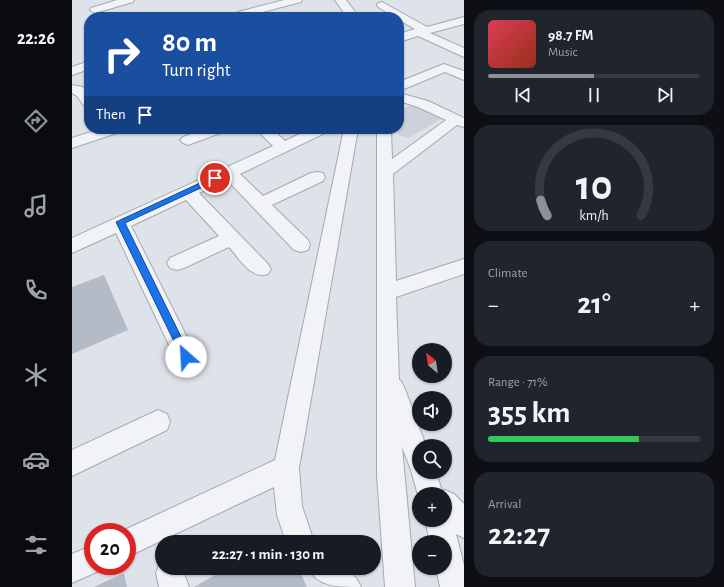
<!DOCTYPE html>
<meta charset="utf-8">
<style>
body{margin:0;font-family:"Alegreya Sans",sans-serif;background:#20242c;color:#f1f3f6;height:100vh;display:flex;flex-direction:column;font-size:15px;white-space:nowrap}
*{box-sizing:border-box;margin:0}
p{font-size:13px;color:#9ea1a6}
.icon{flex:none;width:22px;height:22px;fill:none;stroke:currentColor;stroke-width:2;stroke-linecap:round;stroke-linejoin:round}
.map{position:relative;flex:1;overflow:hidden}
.sheet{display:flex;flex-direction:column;gap:10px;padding:10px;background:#0d0f14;width:260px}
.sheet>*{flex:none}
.top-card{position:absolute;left:12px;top:12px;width:320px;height:122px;border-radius:16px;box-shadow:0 1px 3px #0004;background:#1a4fa0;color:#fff;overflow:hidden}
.needle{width:26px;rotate:331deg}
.tools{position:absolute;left:340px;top:343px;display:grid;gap:8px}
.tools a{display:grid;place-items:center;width:40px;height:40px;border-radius:50%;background:#171b24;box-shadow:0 1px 3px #0004;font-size:20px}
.speed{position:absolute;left:12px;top:523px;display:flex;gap:8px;font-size:20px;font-weight:700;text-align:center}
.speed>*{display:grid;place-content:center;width:52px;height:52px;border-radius:50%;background:#171b24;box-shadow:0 1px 3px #0004;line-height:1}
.speed .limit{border:6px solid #d22;background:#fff;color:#111}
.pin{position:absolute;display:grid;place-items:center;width:34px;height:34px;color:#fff;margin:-17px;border:2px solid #fff;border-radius:50%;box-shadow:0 1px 4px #0007}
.me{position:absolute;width:44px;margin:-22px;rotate:334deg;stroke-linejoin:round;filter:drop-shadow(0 0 3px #0008)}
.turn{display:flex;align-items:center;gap:14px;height:84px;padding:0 12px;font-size:18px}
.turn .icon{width:52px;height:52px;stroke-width:2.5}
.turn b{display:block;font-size:28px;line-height:34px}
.then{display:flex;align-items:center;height:38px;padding:0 12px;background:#0003;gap:8px;font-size:15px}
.big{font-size:30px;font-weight:700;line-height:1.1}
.sheet .card{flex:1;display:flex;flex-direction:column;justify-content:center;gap:6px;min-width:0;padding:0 14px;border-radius:16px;background:#20242c}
.sheet .dial{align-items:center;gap:0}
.dial svg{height:104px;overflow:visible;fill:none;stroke:#363941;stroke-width:7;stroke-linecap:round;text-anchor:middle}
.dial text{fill:#f1f3f6;stroke:none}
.song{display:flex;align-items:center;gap:12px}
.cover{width:48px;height:48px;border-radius:6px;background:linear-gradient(135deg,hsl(350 70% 55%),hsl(10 70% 35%))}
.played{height:4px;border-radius:2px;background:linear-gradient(90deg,#8c9099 50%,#363941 50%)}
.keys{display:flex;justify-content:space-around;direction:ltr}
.heat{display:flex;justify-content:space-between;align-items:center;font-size:22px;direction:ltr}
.charge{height:6px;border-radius:3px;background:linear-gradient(90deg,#34c759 71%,#363941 0)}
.trip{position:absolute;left:83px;top:535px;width:226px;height:40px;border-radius:20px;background:#171b24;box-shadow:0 1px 3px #0004;font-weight:700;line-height:40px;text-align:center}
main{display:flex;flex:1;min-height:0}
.dock{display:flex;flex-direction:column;width:72px;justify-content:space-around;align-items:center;background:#090b0e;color:#9ea1a6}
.dock .icon{width:28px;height:28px}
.dock .current{color:#8c9099}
.dock b{font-size:18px;color:#f1f3f6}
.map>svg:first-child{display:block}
.built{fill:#ccd1db}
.building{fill:#b5bbc6}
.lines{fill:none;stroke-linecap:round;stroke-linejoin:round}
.minor-casing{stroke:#a3a9b3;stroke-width:2}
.minor{fill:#f1f3f7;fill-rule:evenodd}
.route{fill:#1a73e8;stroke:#114b97}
</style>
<main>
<nav class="dock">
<b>22:26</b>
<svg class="icon current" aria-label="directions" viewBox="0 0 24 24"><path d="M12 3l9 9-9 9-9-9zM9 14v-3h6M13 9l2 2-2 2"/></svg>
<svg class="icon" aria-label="music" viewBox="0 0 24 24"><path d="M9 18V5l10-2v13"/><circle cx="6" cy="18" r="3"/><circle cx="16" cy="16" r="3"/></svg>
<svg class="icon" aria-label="phone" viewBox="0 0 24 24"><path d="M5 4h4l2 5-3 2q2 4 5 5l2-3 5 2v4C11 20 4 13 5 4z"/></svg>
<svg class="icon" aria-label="climate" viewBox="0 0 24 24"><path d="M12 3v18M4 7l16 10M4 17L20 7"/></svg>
<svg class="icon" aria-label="car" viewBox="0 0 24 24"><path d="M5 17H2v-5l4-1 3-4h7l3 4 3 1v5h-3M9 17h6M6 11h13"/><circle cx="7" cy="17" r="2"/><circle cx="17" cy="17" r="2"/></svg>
<svg class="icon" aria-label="filters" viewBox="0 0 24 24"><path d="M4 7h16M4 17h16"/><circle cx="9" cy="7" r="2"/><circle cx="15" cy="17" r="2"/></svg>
</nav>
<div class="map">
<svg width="392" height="587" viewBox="0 0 392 587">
<rect width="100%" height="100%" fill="#dee2e9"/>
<!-- built -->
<path class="built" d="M341,104L369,119L337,138L326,135L324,129H327V111Z"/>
<!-- building -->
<path class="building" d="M32,275L56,330L0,354V287Z
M156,568H226L235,587H122Z
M52,573L55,587H22Z"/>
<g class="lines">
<defs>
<path id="minor" d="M45,0H62L61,2L23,13L18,10L19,8Z
M212,0H230L229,2L171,17L166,16L164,14L166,12Z
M263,0H274L287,17H275Z
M310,2L355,27L392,17V24L358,33L392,48V57L346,36L327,42V34L343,29L327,20V17H323L306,7L305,5L306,3Z
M17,61V69L0,75V67Z
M372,64L392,71V80L373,72L327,91V82Z
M0,85L11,87L17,93V107L12,106L5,96L0,93Z
M327,93L356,101L392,118V127L385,125L321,174L324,281L392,259V274L324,297L327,380L329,381L333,389L354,446H347V472H364L370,491L373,490L382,494L392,504V538L384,534L392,565V587H368L364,568H373V542H358L353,520H373V494H347V499L339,470L330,447L343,587H313L305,476V129H319L320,159L374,120L346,107L327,101Z
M28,129H50L48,132L0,148V138Z
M132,129H153L151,132L116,145L111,143L108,140L111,137Z
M184,129H200L213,141L238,129H257L255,132L168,174L191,196L239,173L245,172L251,173L253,177L251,181L200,205L236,240L238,245L236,250L229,252L222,250L155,180L127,193L196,264L199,269L196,274C179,280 167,258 157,247L112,268L105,270L98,268L95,263L98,258L147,236L114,200L59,226L125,357L122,364L114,367L106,364L44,233L0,253V238L201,146Z
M272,129H286L227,468L230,506L242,542H214L205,515L202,487L55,557V532H48L203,460Z
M86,410L95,414L98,422L95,430L0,476V450Z
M21,545V566H32L31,569L0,583V554Z
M90,562V568H110L117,587H87L84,573L88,563Z
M236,568C259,568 278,562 289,587C265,587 246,587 236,568Z"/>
</defs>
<!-- minor casing -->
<use href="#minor" class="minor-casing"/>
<!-- minor -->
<use href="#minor" class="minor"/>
</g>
<!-- route -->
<path class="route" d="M143,176L147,178L146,180L53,223L119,357L114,361L111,360L44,222Z"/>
</svg>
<div class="tools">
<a><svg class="needle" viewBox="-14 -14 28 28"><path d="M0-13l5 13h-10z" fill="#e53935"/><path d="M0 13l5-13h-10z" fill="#9ea1a6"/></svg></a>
<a><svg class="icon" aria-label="sound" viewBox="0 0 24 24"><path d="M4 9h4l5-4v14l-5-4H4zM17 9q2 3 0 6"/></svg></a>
<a><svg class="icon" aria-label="search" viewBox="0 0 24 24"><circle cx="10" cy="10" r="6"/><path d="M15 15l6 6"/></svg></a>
<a>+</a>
<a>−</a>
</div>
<div class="speed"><div class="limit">20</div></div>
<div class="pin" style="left:143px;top:178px;background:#d93025"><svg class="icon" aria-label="arrive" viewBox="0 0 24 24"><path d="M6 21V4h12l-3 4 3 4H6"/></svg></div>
<svg class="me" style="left:114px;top:357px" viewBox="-20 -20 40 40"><circle r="19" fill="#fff"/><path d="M0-13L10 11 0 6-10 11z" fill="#1a73e8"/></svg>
<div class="trip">22:27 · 1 min · 130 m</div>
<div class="top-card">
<div class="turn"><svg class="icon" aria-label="right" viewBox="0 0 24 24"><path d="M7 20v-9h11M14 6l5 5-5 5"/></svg><div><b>80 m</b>Turn right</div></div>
<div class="then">Then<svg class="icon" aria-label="arrive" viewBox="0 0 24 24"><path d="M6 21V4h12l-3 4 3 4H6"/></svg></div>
</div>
</div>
<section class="sheet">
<div class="card">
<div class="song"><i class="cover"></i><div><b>98.7 FM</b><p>Music</p></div></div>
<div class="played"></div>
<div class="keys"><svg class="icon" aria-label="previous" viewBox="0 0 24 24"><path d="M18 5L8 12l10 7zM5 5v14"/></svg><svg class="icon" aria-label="pause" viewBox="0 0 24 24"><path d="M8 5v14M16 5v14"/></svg><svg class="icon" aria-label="next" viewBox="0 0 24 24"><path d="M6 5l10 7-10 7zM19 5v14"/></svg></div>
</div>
<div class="card dial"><svg viewBox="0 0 100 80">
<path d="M14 69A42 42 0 1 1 86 69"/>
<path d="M14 69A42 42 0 0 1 9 57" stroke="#8c9099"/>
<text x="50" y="56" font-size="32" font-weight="700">10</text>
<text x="50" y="72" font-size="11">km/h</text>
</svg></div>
<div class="card"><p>Climate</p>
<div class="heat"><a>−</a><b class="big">21°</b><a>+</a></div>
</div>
<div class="card"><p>Range · 71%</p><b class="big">355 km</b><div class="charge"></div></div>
<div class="card"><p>Arrival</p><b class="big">22:27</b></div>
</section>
</main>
